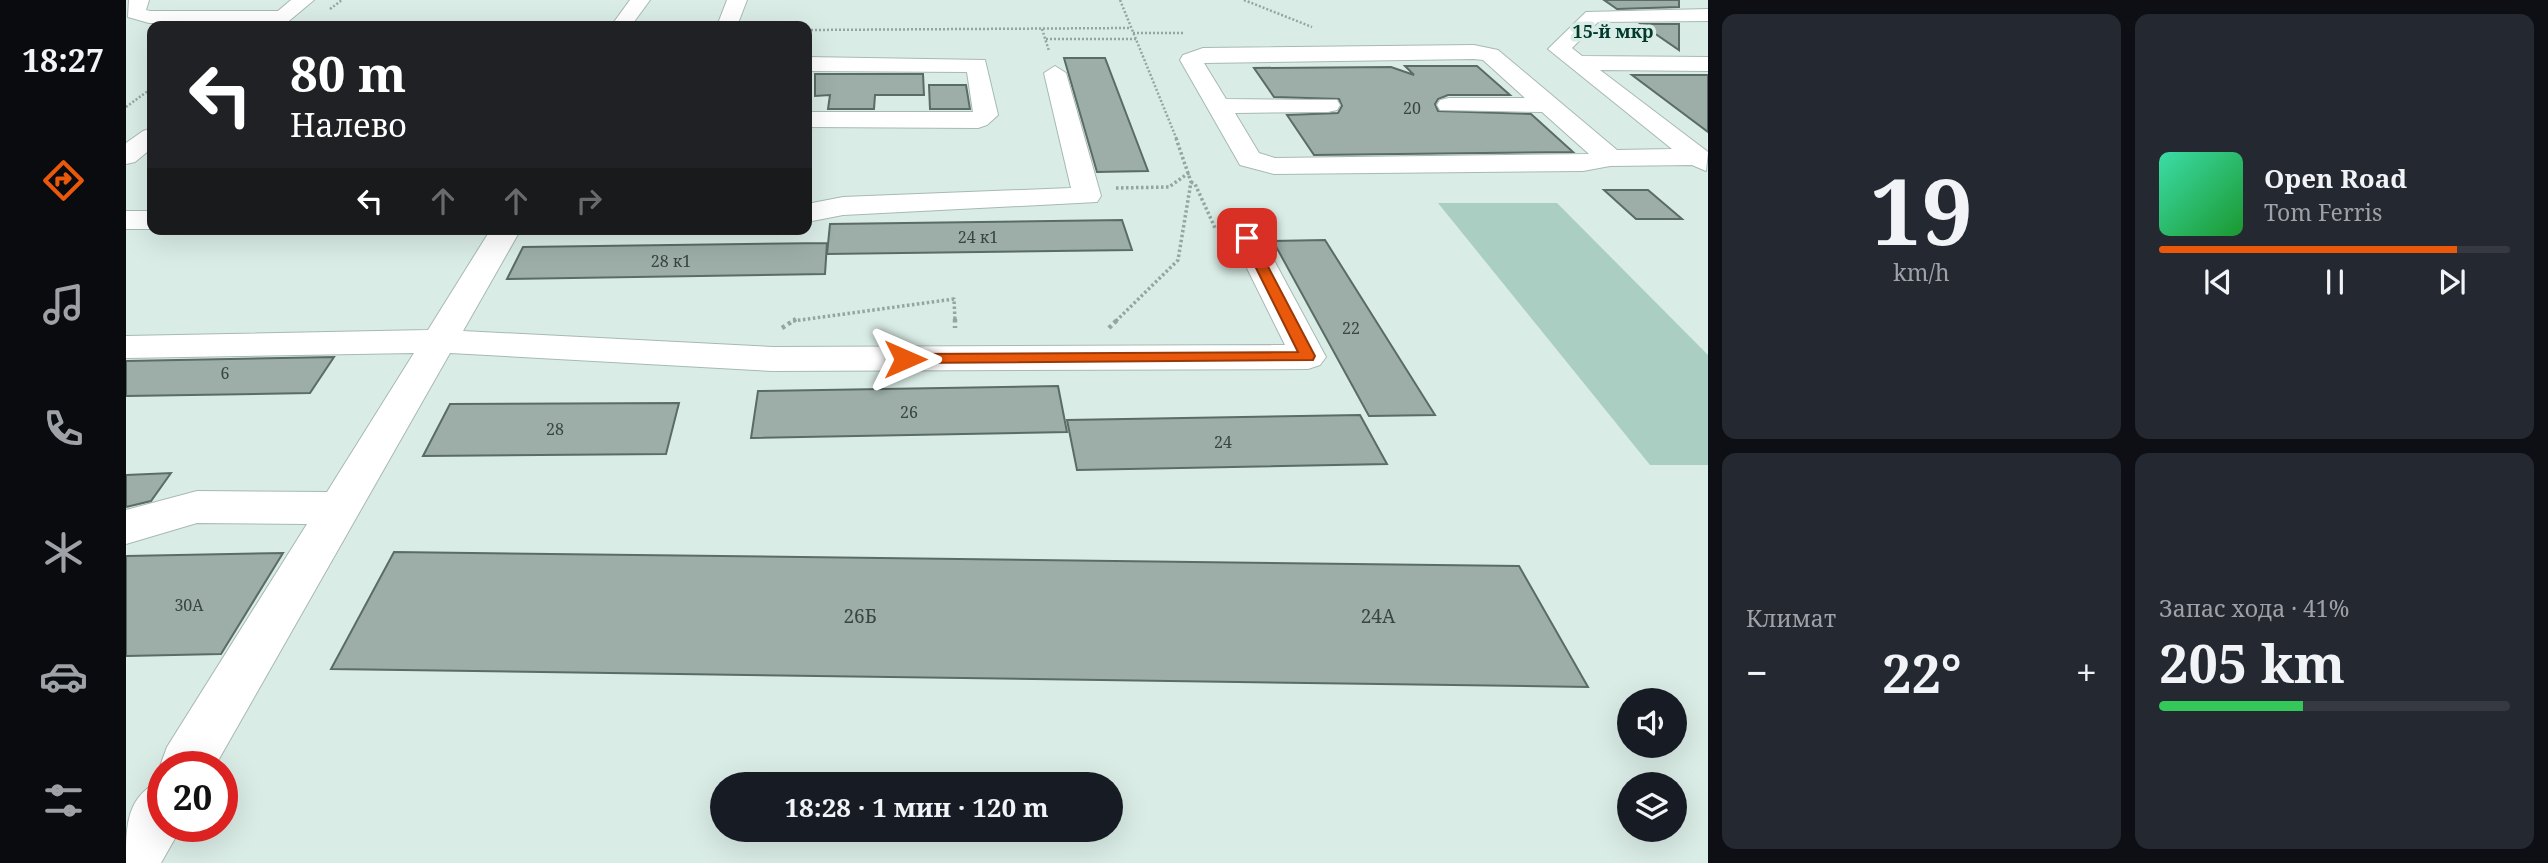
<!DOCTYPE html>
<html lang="ru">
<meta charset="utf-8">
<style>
body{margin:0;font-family:"Noto Serif",serif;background:#242831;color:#f1f3f6;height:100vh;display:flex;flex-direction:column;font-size:26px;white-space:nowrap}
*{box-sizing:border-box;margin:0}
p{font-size:23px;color:#9ea1a6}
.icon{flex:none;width:38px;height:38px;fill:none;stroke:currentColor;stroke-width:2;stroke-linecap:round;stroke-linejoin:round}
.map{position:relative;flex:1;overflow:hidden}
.side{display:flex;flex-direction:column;gap:14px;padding:14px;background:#0d0f14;width:840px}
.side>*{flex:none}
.guide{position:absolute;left:21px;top:21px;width:665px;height:214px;border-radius:14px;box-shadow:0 7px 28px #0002;background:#202124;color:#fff;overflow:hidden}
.controls{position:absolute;left:1491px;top:688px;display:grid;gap:14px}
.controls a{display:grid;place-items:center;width:70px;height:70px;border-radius:50%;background:#171b24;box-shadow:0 7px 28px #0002;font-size:35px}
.speed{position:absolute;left:21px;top:751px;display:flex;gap:14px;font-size:35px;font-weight:700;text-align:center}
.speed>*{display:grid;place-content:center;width:91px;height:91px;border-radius:50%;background:#171b24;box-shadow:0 7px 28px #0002;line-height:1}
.speed .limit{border:10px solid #d22;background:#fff;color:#111}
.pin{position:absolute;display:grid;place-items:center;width:60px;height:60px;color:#fff;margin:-30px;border-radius:14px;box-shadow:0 4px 10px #0006}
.me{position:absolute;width:77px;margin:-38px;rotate:90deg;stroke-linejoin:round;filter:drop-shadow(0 0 5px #0008)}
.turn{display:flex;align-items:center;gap:24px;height:147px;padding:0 28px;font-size:32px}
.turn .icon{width:91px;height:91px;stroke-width:2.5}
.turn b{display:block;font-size:49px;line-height:60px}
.lanes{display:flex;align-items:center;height:66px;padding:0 28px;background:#0003;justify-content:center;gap:35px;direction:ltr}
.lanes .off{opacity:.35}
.big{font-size:52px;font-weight:700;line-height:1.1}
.side .widget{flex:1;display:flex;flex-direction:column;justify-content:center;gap:10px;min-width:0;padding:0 24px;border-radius:14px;background:#242831}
.side .dial{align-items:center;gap:0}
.dial b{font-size:91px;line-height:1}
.song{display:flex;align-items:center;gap:21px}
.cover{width:84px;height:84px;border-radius:10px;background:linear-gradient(135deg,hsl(160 70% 55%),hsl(130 70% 35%))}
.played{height:7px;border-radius:4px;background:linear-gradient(90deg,#ea580c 85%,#363941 85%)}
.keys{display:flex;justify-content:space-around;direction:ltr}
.heat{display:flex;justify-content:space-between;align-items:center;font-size:38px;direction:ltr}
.charge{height:10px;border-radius:5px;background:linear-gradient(90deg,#34c759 41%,#363941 0)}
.side .tiles{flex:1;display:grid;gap:14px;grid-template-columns:repeat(2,1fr)}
.trip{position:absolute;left:584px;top:772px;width:413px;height:70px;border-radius:35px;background:#171b24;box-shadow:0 7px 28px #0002;font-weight:700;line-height:70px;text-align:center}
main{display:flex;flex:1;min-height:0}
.tab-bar{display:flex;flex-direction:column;width:126px;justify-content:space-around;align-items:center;background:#090b0e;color:#9ea1a6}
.tab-bar .icon{width:49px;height:49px}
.tab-bar .active{color:#ea580c}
.tab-bar b{font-size:32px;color:#f1f3f6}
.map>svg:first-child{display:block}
.green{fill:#aacec1}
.building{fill:#9caea7;stroke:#5b6b65;stroke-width:2}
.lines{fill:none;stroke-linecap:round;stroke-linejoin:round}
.minor-casing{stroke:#a7b9b2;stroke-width:2}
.highway-casing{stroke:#a7b9b2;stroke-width:2}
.path-far2{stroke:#96a59f;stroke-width:2.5;stroke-dasharray:2 2;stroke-linecap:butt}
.path-far1{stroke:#96a59f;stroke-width:3.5;stroke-dasharray:2.5 2.5;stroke-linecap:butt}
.path{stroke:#96a59f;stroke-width:4.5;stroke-dasharray:3.5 3.5;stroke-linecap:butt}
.minor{fill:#fff;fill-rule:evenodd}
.highway{fill:#fff;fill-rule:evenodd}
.route{fill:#ea580c;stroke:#983908;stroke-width:2}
.labels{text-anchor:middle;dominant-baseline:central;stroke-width:7;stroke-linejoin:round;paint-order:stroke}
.number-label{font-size:16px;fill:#3a4440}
.far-neighbourhood-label{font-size:18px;font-weight:bold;fill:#013a2d;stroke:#d9ece5}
.near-number-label{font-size:19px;fill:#3a4440}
</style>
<main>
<nav class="tab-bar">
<b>18:27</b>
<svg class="icon active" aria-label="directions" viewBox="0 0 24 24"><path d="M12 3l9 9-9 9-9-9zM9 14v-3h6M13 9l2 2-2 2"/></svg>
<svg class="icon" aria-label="music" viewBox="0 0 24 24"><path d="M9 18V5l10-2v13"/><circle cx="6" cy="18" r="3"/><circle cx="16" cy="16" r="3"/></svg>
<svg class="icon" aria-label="phone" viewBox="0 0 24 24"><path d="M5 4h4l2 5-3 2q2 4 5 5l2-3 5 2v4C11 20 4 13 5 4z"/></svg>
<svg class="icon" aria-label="climate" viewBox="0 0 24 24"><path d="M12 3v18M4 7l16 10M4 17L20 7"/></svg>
<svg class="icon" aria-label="car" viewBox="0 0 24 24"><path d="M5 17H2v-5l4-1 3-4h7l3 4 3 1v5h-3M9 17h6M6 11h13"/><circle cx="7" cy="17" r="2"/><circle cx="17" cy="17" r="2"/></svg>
<svg class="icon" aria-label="filters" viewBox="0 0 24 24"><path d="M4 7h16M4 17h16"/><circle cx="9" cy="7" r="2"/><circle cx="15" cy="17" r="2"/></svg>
</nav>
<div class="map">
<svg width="1582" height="863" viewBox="0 0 1582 863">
<rect width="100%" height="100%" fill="#d9ece5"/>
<!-- green -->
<path class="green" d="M1312,203H1431L1582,355V465H1524Z"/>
<!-- building -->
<path class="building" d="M1478,0H1553V7L1491,9Z
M1515,24H1553V50Z
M938,58H979L1022,171L971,172Z
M1279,66H1351L1384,95H1322L1312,99L1309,104L1312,111L1405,114L1447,152L1188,155L1161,115L1212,113L1216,106L1213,99L1148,97L1128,68L1265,67L1288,75Z
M689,74H797L798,95H749L748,109H702L704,95L689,96Z
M1506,75H1582V132Z
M803,85H840L844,109H804Z
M1478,190H1522L1556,219H1510Z
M996,220L1006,250L701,254L704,224Z
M1199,240L1309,415L1243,416L1147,241Z
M701,243L699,274L381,279L397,247Z
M208,357L184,393L0,396V361Z
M932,386L941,432L625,438L632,391Z
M553,403L540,454L297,456L324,404Z
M1234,415L1261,464L951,470L941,420Z
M45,473L25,501L0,507V475Z
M268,552L1393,566L1462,687L205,669Z
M157,553L95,654L0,656V556Z"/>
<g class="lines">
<defs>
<path id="minor" d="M3,0H23L20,10L24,11H156L166,17L156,23H23L2,17Z
M504,0H524L505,26H485Z
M601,0H621L611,26H591Z
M1582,9V21L1472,22L1446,48L1456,56L1582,57V71L1474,70L1582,152L1580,171L1566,165L1484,166L1457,171L1148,174L1114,165L1054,60L1057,55L1077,48L1348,45L1372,50L1491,150L1546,149L1422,49L1460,12ZM1348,59L1357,60L1399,98H1323L1314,100L1311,105L1314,110L1416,112L1463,154L1149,158L1133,153L1109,113L1202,112L1211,110L1214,105L1211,100L1100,99L1078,63Z
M681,57L859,60L872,115L861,125L852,128L681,127V112H847L841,72L681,71Z
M929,66L940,73L975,196L971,202L717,215L681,222V204L717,197L945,188L918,73Z
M0,211H26V229H0Z
M365,229H395L337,331L647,347L1159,345L1106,238L1110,232L1121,229L1132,232L1136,238L1200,357L1194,365L1182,369L647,371L324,353L89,766H37V774L34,766L41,747L181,524L71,523L0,544V510L71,491L201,492L288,353L0,358V336L302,330Z
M37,779V826H56L35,863H0C0,824 0,796 37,779Z"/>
<path id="highway" d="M165,0H188L157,26H134Z
M26,128V148L9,162L0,164V143L17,131Z"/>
</defs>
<!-- minor casing -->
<use href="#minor" class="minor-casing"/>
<!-- highway casing -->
<use href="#highway" class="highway-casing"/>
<!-- path-far2 -->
<path class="path-far2" d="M994,0L1051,140
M1118,0L1186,27
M204,9L216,0
M916,29L923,51
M681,30L1005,28
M1007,33H1059
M920,39H1010
M0,107L26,88"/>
<!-- path-far1 -->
<path class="path-far1" d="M1065,182L1069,184L1090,230
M990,188L1043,187L1064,172
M667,321L828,299L829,321
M990,321L1052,260L1065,182L1050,138"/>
<!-- path -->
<path class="path" d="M829,319V328
M656,328L670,319
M983,328L992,319"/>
<!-- minor -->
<use href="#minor" class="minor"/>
<!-- highway -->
<use href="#highway" class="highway"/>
</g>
<!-- route -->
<path class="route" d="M1117,235L1127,238L1189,356L1187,360L779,363L772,359L779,354L1172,352L1115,238Z"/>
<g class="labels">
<!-- number labels -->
<g class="number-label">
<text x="1286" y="108">20</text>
<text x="852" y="237">24 к1</text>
<text x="545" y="261">28 к1</text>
<text x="1225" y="328">22</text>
<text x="99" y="373">6</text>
<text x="783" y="412">26</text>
<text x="429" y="429">28</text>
<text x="1097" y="442">24</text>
<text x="63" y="605">30А</text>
</g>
<!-- far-neighbourhood labels -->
<g class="far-neighbourhood-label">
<text x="1487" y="31">15-й мкр</text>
</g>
<!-- near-number labels -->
<g class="near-number-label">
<text x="734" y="616">26Б</text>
<text x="1252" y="616">24А</text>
</g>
</g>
</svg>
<div class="controls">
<a><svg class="icon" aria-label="sound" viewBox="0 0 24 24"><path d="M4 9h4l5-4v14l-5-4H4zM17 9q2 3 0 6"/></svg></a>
<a><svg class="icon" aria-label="layers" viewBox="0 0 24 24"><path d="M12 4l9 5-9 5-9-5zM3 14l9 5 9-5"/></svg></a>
</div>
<div class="speed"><div class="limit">20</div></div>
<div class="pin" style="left:1121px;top:238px;background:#d93025"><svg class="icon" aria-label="arrive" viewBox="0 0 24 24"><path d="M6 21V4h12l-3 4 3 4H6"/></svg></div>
<svg class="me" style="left:779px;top:359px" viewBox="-20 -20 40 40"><path d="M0-17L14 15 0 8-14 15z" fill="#ea580c" stroke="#fff" stroke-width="4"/></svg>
<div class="trip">18:28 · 1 мин · 120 m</div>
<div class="guide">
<div class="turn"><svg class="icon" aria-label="left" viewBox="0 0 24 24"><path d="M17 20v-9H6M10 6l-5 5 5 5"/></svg><div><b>80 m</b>Налево</div></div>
<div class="lanes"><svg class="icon" aria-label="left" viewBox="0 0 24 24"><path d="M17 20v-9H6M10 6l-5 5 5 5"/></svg><svg class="icon off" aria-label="ahead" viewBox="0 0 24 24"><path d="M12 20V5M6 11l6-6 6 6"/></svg><svg class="icon off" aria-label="ahead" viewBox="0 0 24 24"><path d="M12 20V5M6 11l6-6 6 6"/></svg><svg class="icon off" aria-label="right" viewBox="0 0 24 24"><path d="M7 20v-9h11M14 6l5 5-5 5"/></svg></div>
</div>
</div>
<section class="side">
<div class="tiles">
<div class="widget dial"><b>19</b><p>km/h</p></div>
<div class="widget">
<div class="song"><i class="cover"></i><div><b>Open Road</b><p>Tom Ferris</p></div></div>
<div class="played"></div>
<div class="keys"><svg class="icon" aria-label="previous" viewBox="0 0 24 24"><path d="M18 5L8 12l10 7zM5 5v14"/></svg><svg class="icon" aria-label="pause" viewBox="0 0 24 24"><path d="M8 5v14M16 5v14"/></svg><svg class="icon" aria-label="next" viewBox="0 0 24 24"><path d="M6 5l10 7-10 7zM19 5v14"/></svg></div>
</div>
<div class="widget"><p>Климат</p>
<div class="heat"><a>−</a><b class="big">22°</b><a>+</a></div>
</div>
<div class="widget"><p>Запас хода · 41%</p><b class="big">205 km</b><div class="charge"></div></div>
</div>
</section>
</main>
